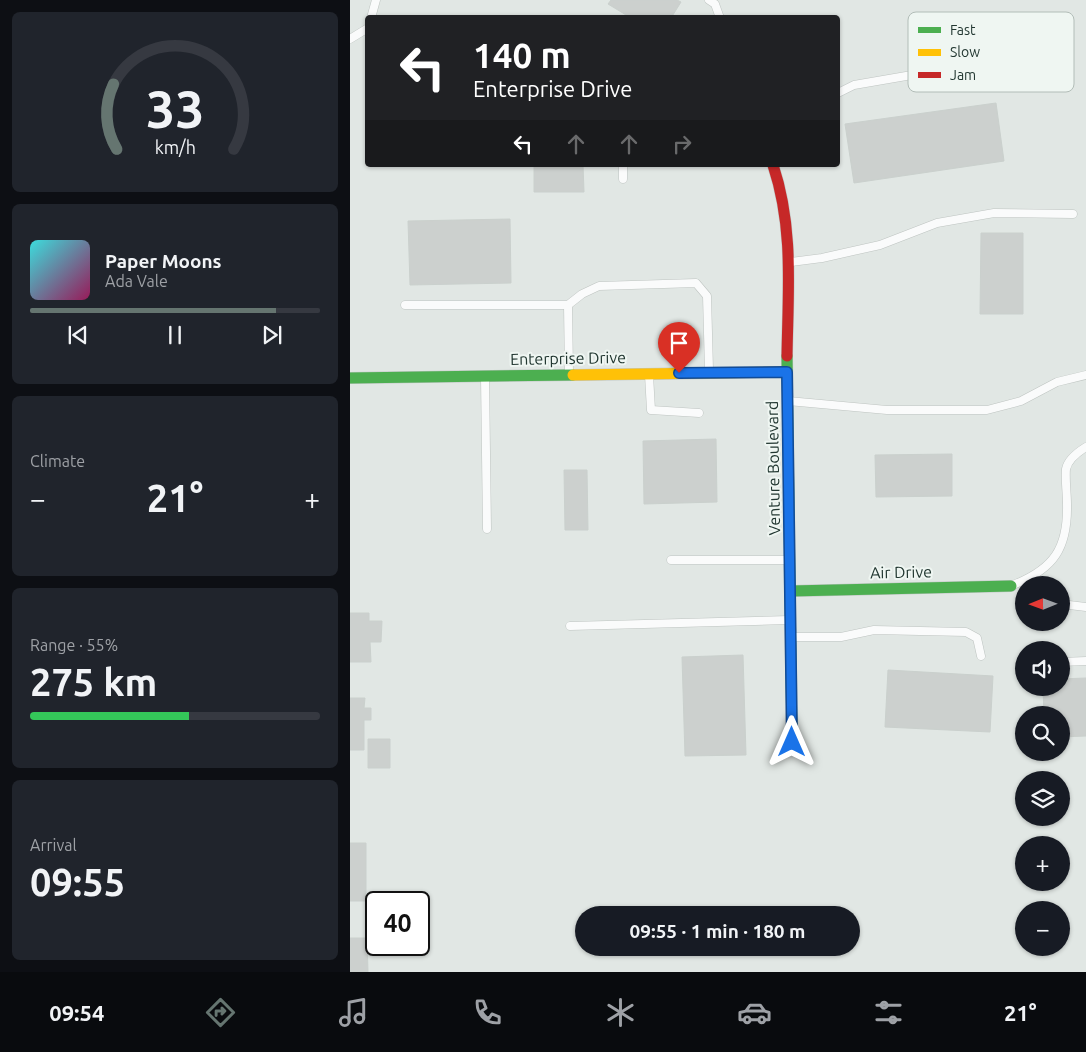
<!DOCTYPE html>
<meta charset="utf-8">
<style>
body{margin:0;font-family:Ubuntu,sans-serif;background:#20242c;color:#f1f3f6;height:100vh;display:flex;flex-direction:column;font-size:19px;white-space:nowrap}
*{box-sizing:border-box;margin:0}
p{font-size:16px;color:#9ea1a6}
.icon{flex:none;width:28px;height:28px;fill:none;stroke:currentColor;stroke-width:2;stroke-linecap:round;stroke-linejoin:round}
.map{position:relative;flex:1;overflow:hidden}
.drawer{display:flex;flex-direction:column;gap:12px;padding:12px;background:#0d0f14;width:350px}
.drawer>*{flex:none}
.top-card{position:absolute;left:15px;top:15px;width:475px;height:152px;border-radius:5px;box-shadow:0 1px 4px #0004;background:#202124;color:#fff;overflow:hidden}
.needle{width:32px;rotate:269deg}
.tools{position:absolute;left:665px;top:576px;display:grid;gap:10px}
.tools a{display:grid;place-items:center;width:55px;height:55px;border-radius:50%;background:#171b24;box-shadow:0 1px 4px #0004;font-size:25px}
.speed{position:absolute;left:15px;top:891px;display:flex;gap:10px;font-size:25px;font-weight:700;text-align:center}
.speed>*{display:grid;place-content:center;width:65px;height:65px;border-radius:50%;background:#171b24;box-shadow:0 1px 4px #0004;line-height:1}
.speed .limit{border:2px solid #111;border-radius:8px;background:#fff;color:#111}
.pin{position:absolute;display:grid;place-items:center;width:42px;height:42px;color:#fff;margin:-51px -21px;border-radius:50% 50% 50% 0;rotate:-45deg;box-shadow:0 0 5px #0007}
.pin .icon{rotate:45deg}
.me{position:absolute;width:55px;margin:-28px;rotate:0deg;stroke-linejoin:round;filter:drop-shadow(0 0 4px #0008)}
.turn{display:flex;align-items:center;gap:18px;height:105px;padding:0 25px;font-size:22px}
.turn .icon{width:65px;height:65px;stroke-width:2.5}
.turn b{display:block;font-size:35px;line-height:42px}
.lanes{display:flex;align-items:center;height:48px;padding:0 25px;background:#0003;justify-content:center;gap:25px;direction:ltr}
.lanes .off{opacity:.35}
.big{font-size:38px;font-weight:700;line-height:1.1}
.drawer .tile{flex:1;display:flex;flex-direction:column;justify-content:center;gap:8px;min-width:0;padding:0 18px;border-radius:8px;background:#20242c}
.drawer .dial{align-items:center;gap:0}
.dial svg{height:130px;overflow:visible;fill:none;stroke:#363941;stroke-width:7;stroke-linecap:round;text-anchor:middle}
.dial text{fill:#f1f3f6;stroke:none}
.song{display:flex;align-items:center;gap:15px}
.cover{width:60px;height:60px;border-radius:8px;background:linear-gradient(135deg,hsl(180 70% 55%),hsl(330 70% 35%))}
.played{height:5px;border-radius:2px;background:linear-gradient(90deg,#657570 85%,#363941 85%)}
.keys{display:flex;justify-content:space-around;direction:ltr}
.heat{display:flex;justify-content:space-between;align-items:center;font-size:28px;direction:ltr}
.charge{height:8px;border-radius:4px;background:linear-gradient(90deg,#34c759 55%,#363941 0)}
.trip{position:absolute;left:225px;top:906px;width:285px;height:50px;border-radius:25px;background:#171b24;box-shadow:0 1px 4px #0004;font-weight:700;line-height:50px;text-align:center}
.menu{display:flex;height:80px;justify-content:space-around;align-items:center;background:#090b0e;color:#9ea1a6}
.menu .icon{width:35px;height:35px}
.menu .on{color:#657570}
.menu b{font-size:22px;color:#f1f3f6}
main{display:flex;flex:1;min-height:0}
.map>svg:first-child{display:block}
.building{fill:#ccd0ce;stroke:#cad0cd}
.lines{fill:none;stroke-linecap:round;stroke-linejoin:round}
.lane-casing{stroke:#bec4c1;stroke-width:9}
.fast-casing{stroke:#bec5c2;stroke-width:12}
.slow-casing{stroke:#bec5c2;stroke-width:12}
.jam-casing{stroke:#bec5c2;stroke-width:12}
.lane{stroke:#fafbfb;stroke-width:8}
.fast{stroke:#4caf50;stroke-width:11}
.slow{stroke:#ffc107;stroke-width:11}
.jam{stroke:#c62828;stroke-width:11}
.route-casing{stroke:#114b97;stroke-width:12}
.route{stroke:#1a73e8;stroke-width:9}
.labels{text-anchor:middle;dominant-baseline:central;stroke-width:4;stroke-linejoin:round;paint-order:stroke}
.street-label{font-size:16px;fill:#223731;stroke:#eff6f2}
.key{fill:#eff6f2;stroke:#b2bdb8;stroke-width:1}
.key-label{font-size:14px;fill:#223731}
</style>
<main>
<section class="drawer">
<div class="tile dial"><svg viewBox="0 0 100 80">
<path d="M14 69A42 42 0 1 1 86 69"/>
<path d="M14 69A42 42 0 0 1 12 29" stroke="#657570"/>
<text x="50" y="56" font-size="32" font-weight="700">33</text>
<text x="50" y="72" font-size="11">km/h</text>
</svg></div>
<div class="tile">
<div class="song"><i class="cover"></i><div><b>Paper Moons</b><p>Ada Vale</p></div></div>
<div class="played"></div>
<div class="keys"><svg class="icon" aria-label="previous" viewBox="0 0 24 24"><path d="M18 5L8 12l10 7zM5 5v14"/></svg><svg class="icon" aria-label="pause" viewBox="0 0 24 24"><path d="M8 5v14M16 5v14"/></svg><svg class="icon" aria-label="next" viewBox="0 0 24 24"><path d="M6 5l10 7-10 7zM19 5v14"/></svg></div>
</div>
<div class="tile"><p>Climate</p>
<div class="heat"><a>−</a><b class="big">21°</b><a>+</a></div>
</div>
<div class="tile"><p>Range · 55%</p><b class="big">275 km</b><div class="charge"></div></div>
<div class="tile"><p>Arrival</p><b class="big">09:55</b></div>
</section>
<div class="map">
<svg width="736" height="972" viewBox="0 0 736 972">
<rect width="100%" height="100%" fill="#e1e7e4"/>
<!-- building -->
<path class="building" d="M261,0H327L331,2L321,18H281L258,4Z
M646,103L654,161L504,183L495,124Z
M184,165H233L234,192H184Z
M160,219L161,283L60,285L58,221Z
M631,233H673V314H630Z
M366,439L367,502L294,504L293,441Z
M602,454V496L526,497L525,455Z
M214,470H237L238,530H215Z
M0,613H19V621H32L31,642H20L21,662H0Z
M393,655L396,755L335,756L332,657Z
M538,670L643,676L640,732L535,727Z
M736,678V736L711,737V715H694L693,688H711V679Z
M0,698H15L14,708H21V720H14V750H0Z
M18,739H40V768H18Z
M0,843H16V901H0Z
M0,938H17L18,972H0Z"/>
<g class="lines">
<defs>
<path id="lane" d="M359,0L365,4L370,18
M21,18L26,0
M0,39L18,28
M488,93L504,85L614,66
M273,165V179
M441,262L472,258L530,245L587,223L644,213L723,214
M55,305H218
M219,374L218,305L232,294L249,286L346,283L357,296L359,370
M299,375L301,410L349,413
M135,377L137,529
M438,401L537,410H637L671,401L707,382L736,375
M321,560H436
M663,585C704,569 718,548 717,504C717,493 715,480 716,469C718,459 728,452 736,447
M711,604L736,607
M220,626L439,620
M443,637H491L524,630L616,632L627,638L631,656
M711,662L736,661"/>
<path id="fast" d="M437,356L442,742
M0,378L223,375
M441,591L661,586"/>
<path id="slow" d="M223,375L437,372"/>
<path id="jam" d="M423,165C444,228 438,290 437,356"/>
</defs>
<!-- lane casing -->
<use href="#lane" class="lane-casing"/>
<!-- fast casing -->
<use href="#fast" class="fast-casing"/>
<!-- slow casing -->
<use href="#slow" class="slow-casing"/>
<!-- jam casing -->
<use href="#jam" class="jam-casing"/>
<!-- lane -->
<use href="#lane" class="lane"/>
<!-- fast -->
<use href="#fast" class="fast"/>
<!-- slow -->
<use href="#slow" class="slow"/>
<!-- jam -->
<use href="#jam" class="jam"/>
</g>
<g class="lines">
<defs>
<path id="route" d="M329,373L437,372L442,742"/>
</defs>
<!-- route casing -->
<use href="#route" class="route-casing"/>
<!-- route -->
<use href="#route" class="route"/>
</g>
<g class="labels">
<!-- street labels -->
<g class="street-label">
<text transform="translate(218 358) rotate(-1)">Enterprise Drive</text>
<text transform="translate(423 468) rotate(-91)">Venture Boulevard</text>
<text transform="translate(551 572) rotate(-1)">Air Drive</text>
</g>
</g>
<!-- legend -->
<rect x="558" y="12" width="166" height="80" rx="8" class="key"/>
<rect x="568" y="27" width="23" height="6" fill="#4caf50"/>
<rect x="568" y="49" width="23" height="7" fill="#ffc107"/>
<rect x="568" y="72" width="23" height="6" fill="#c62828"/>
<g class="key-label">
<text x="600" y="35">Fast</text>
<text x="600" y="57">Slow</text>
<text x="600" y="80">Jam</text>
</g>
</svg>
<div class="tools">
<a><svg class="needle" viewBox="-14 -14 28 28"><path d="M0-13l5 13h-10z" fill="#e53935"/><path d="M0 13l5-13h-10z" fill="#9ea1a6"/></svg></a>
<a><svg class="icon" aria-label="sound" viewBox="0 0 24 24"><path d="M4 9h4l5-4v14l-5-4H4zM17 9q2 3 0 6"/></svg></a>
<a><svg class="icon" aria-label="search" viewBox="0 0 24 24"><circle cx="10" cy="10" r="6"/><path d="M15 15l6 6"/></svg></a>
<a><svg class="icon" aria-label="layers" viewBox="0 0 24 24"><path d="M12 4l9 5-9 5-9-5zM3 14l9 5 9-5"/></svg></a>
<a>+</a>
<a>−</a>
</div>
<div class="speed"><div class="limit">40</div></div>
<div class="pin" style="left:329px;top:373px;background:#d93025"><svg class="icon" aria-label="arrive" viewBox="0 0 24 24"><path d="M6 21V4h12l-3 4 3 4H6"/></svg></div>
<svg class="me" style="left:442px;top:742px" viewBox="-20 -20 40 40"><path d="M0-17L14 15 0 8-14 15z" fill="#1a73e8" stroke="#fff" stroke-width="4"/></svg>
<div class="trip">09:55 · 1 min · 180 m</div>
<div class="top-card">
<div class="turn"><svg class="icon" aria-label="left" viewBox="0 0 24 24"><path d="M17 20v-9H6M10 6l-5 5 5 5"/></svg><div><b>140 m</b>Enterprise Drive</div></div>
<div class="lanes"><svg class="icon" aria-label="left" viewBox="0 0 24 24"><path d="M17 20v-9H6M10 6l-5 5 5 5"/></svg><svg class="icon off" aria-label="ahead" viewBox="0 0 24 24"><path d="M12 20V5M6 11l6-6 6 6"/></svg><svg class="icon off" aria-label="ahead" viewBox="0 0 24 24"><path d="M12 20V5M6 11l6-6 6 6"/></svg><svg class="icon off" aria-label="right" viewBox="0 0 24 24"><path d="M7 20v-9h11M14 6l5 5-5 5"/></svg></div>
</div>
</div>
</main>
<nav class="menu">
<b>09:54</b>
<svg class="icon on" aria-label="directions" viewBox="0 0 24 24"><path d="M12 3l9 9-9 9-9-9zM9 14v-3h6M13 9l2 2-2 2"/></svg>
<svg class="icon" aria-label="music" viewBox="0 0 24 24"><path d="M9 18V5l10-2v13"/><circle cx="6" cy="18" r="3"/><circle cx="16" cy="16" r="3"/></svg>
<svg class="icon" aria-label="phone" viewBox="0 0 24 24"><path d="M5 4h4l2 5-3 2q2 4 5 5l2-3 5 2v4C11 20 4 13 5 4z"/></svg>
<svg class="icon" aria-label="climate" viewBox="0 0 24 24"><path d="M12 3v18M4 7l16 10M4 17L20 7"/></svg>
<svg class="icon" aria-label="car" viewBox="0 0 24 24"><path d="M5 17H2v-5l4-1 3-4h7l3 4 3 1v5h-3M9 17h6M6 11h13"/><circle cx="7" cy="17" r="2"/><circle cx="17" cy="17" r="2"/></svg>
<svg class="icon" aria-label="filters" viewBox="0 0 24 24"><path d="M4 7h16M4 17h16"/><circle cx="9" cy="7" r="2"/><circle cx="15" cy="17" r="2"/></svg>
<b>21°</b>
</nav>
